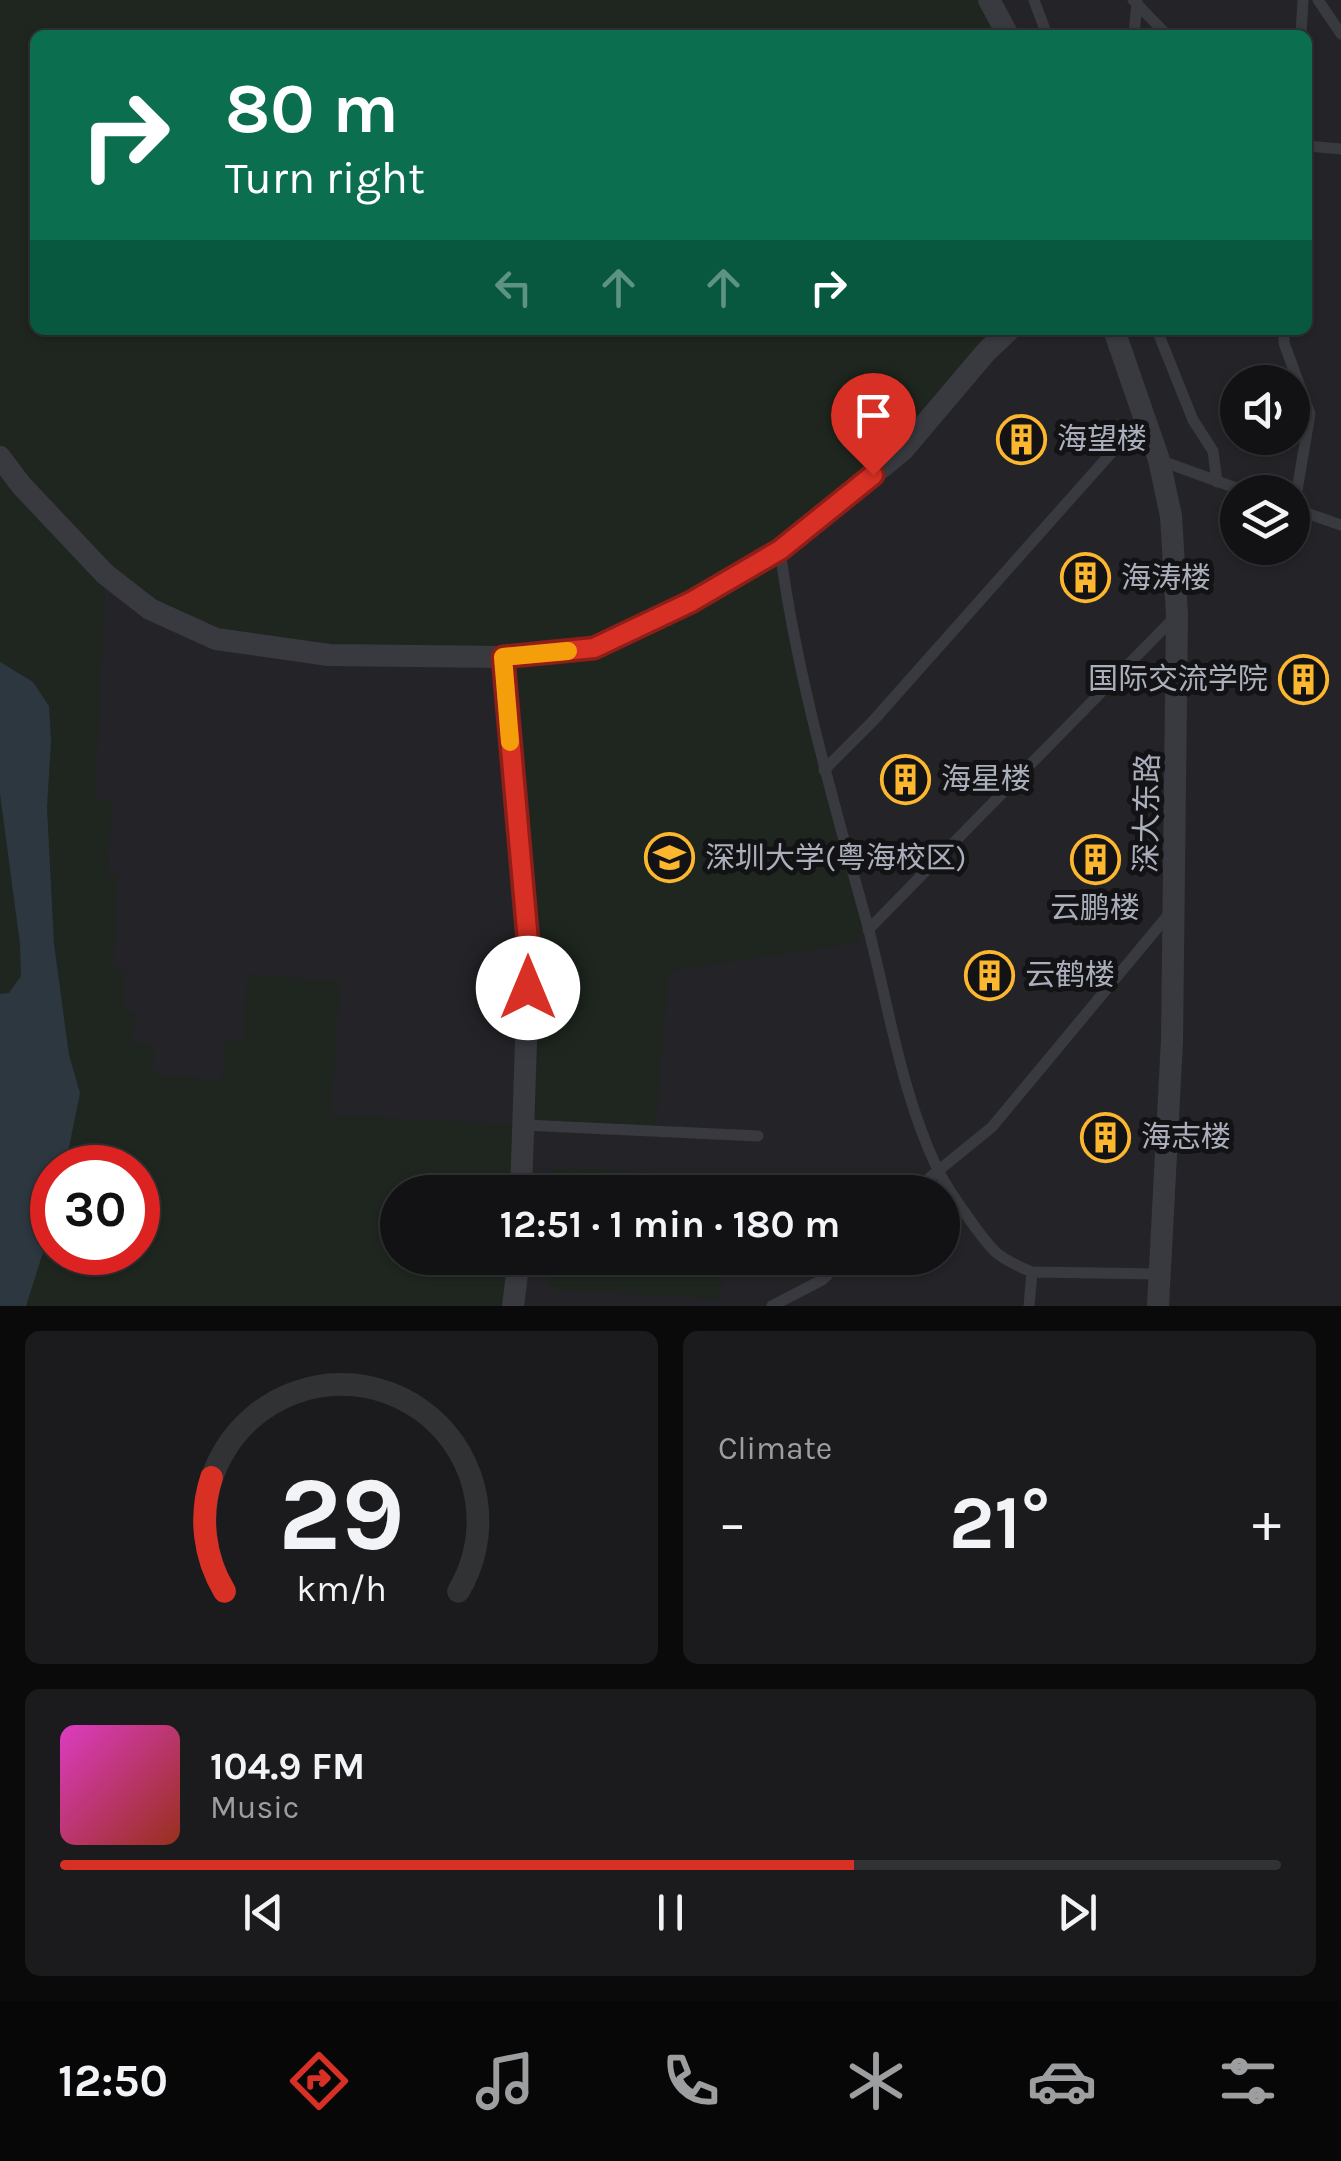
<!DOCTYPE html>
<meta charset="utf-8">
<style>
body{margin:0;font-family:Karla,"Noto Sans SC",sans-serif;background:#1b1b1d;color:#f1f3f6;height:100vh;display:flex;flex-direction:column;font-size:38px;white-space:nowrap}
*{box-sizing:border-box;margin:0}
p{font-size:32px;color:#9c9ea0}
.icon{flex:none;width:55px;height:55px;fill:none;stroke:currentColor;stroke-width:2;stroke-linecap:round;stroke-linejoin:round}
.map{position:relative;height:1306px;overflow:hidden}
.sheet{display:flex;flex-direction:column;gap:25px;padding:25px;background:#0a0a0b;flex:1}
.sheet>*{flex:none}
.hud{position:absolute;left:30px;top:30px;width:1282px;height:305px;border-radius:15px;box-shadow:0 2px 8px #0004,0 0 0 2px #313234;background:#0b6e4f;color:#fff;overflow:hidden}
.tools{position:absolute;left:1220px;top:365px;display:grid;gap:20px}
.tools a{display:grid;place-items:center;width:90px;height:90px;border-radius:50%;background:#121214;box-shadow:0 2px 8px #0004,0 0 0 2px #313234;font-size:50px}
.speed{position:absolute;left:30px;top:1145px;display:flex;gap:20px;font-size:50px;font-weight:700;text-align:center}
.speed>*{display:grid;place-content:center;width:130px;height:130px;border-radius:50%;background:#121214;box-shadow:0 2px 8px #0004,0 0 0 2px #313234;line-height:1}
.speed .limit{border:15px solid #d22;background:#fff;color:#111}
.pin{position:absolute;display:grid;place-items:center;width:85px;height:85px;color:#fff;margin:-102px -42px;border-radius:50% 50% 50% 0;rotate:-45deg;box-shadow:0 0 10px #0007}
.pin .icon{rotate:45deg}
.me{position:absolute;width:110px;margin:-55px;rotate:0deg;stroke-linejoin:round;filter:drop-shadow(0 0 8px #0008)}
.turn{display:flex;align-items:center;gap:35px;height:210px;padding:0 30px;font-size:45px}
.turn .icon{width:130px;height:130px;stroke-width:2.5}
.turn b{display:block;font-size:70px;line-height:85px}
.lanes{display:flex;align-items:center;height:95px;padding:0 30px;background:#0003;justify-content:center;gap:50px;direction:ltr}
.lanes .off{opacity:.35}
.big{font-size:75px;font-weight:700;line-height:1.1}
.sheet .card{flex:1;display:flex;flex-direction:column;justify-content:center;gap:15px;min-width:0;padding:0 35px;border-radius:15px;background:#1b1b1d}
.sheet .dial{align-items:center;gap:0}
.dial svg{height:260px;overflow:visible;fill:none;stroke:#313234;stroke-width:7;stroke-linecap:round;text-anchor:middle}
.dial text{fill:#f1f3f6;stroke:none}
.song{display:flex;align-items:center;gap:30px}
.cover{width:120px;height:120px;border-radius:15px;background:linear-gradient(135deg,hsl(310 70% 55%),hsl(10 70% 35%))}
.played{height:10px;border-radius:5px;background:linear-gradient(90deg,#d93025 65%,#313234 65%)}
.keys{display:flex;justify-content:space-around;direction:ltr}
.heat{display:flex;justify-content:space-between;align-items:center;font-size:55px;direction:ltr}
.sheet .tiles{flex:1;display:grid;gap:25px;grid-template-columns:1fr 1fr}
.card:last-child{grid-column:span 2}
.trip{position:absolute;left:380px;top:1175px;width:580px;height:100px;border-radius:50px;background:#121214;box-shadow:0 2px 8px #0004,0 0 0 2px #313234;font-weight:700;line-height:100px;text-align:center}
.dock{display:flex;height:160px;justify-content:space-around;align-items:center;background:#070708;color:#9c9ea0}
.dock .icon{width:70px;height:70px}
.dock .active{color:#d93025}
.dock b{font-size:45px;color:#f1f3f6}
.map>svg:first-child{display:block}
.built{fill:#242428;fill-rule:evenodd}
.green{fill:#1e261f;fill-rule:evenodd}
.water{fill:#2d3740}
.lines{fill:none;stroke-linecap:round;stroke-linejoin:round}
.lane{stroke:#393a40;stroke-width:11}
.street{stroke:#393a40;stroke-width:22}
.route-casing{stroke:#8d1f18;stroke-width:25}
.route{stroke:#d93025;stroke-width:18}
.slow{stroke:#f59e0b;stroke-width:18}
.labels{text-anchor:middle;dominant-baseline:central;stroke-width:10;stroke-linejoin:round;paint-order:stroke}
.poi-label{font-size:30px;fill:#aaafbb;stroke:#131316;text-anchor:start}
.street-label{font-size:30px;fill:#aaafbb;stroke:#131316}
</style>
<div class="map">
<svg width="1341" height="1306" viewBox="0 0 1341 1306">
<rect width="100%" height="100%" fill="#18181b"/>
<!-- built -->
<path class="built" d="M0,0H1341V1306H0ZM35,35H1308V330H35ZM1238,382H1292V438H1238ZM1238,492H1292V548H1238ZM52,1168H138V1252H52ZM398,1192H942V1258H398Z"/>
<!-- green -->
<path class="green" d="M0,0H989L1008,35H35V330H1009L903,450L780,550L785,586L868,930L856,943L669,971L655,1131L524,1125L521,1192H398V1258H519L513,1306H0ZM106,574L216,639L503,657L529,953L523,1125L331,1115L340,982L248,974L243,1042L225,1041L222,1080L152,1074L154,1045L133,1043L135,1013L124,1011L125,972L113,970L118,875L108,874L112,800L95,799ZM52,1168H138V1252H52Z
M554,1167L727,1177L726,1192H552Z
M549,1258H723L720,1299L547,1289Z"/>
<!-- water -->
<path class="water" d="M0,662L33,682L49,706L51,741L47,808L54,944L69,1055L80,1093L65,1167L52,1168V1224L26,1306H0V994L9,993L21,976L20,944L0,794Z"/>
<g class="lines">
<!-- lane -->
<path class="lane" d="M1034,0L1047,35
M1133,0L1167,35
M1318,0L1341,34
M1134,35L1137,2
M1301,35L1303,0
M1308,146L1341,149
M1157,330L1193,420L1213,451L1217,482
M1284,330V343L1310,414L1294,508
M1159,460L1247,492
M1292,508L1341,525
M780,550C797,678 834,803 868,927C889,1008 901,1092 937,1168C945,1185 984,1243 998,1254C1008,1262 1020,1267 1032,1272L1160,1274
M824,770L873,721L1144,416
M868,930L1174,618
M524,1125L758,1136
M912,1192L992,1127L1169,914
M772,1306L822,1280L845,1258
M1029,1306L1032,1272"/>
<!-- street -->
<path class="street" d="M989,0L1008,35
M1114,330L1159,460L1171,516L1177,615L1172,1040L1158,1306
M0,457L21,485L105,574L150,609L216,639L329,655L503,657L595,648L691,602L780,550L903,450L986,352L1009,330
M503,657L529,953L521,1192
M513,1306L519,1258"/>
</g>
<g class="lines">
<defs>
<path id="route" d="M528,988L529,953L503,657L594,648L691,602L780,550L873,475"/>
</defs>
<!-- route casing -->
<use href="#route" class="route-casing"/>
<!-- route -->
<use href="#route" class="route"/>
<!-- slow -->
<path class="slow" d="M510,742L503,657L568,651"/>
</g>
<!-- icons -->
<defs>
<symbol id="building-ring" viewBox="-11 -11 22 22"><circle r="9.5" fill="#131316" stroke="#fcb72f" stroke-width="1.5"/><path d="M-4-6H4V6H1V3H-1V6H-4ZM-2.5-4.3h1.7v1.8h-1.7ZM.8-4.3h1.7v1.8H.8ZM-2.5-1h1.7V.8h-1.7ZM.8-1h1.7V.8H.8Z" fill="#fcb72f"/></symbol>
<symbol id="university-ring" viewBox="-11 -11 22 22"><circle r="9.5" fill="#131316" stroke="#fcb72f" stroke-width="1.5"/><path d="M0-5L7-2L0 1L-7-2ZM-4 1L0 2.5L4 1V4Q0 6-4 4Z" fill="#fcb72f"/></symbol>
</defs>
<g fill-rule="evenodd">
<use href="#building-ring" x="994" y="412" width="55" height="55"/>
<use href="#building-ring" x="1058" y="550" width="55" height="55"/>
<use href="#building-ring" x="1276" y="652" width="55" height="55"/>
<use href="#building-ring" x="878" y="752" width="55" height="55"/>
<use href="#university-ring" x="642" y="830" width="55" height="55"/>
<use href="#building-ring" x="1068" y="832" width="55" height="55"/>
<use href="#building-ring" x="962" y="948" width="55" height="55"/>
<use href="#building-ring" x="1078" y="1110" width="55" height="55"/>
</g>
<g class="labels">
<!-- poi labels -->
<g class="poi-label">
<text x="1057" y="439">海望楼</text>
<text x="1121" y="578">海涛楼</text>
<text x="1268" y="679" text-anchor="end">国际交流学院</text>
<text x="941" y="779">海星楼</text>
<text x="705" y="858">深圳大学(粤海校区)</text>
<text x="1095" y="908" text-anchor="middle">云鹏楼</text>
<text x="1025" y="975">云鹤楼</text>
<text x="1141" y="1137">海志楼</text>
</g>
<!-- street labels -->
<g class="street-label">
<text transform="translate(1147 813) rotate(-89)">深大东路</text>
</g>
</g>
</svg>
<div class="tools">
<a><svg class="icon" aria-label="sound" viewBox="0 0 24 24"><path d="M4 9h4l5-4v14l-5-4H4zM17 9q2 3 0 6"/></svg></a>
<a><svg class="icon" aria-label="layers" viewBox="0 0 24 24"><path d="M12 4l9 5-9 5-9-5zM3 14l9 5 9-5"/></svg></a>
</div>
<div class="speed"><div class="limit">30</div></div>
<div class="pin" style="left:873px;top:475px;background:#d93025"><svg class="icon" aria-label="arrive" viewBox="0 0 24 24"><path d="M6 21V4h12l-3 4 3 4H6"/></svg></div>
<svg class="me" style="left:528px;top:988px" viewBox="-20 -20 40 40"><circle r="19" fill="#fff"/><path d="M0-13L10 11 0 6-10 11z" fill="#d93025"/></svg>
<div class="trip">12:51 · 1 min · 180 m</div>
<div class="hud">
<div class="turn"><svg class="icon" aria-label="right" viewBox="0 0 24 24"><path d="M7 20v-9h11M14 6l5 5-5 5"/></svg><div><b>80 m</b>Turn right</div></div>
<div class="lanes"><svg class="icon off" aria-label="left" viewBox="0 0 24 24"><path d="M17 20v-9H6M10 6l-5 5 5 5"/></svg><svg class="icon off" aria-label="ahead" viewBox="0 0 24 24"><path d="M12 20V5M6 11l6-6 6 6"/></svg><svg class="icon off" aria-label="ahead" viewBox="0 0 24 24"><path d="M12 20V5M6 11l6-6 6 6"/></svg><svg class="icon" aria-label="right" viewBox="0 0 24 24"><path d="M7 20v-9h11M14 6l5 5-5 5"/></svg></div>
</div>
</div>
<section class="sheet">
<div class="tiles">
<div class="card dial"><svg viewBox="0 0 100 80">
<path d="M14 69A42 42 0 1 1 86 69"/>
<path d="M14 69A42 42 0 0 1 10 34" stroke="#d93025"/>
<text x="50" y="56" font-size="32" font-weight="700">29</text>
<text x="50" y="72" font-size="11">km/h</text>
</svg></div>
<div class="card"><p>Climate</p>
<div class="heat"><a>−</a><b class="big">21°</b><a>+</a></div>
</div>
<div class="card">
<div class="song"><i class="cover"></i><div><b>104.9 FM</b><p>Music</p></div></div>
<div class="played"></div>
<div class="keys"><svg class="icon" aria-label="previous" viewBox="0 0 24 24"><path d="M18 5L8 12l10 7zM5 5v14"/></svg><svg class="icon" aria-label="pause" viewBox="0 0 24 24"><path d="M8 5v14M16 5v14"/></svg><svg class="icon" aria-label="next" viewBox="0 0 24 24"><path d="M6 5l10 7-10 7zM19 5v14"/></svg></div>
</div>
</div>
</section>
<nav class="dock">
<b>12:50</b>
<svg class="icon active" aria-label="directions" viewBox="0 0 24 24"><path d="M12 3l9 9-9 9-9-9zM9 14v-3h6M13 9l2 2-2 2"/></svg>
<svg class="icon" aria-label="music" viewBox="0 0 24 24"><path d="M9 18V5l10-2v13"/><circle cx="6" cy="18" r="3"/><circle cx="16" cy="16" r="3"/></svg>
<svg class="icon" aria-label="phone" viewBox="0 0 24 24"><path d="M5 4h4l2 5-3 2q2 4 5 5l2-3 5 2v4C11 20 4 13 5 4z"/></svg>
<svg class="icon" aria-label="climate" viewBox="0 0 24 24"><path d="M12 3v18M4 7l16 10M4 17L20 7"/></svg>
<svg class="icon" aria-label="car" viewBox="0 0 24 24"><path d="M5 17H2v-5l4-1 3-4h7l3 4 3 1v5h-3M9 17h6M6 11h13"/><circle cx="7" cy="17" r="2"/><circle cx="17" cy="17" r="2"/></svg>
<svg class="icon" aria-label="filters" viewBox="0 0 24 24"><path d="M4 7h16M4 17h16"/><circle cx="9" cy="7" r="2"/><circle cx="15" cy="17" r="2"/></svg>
</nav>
